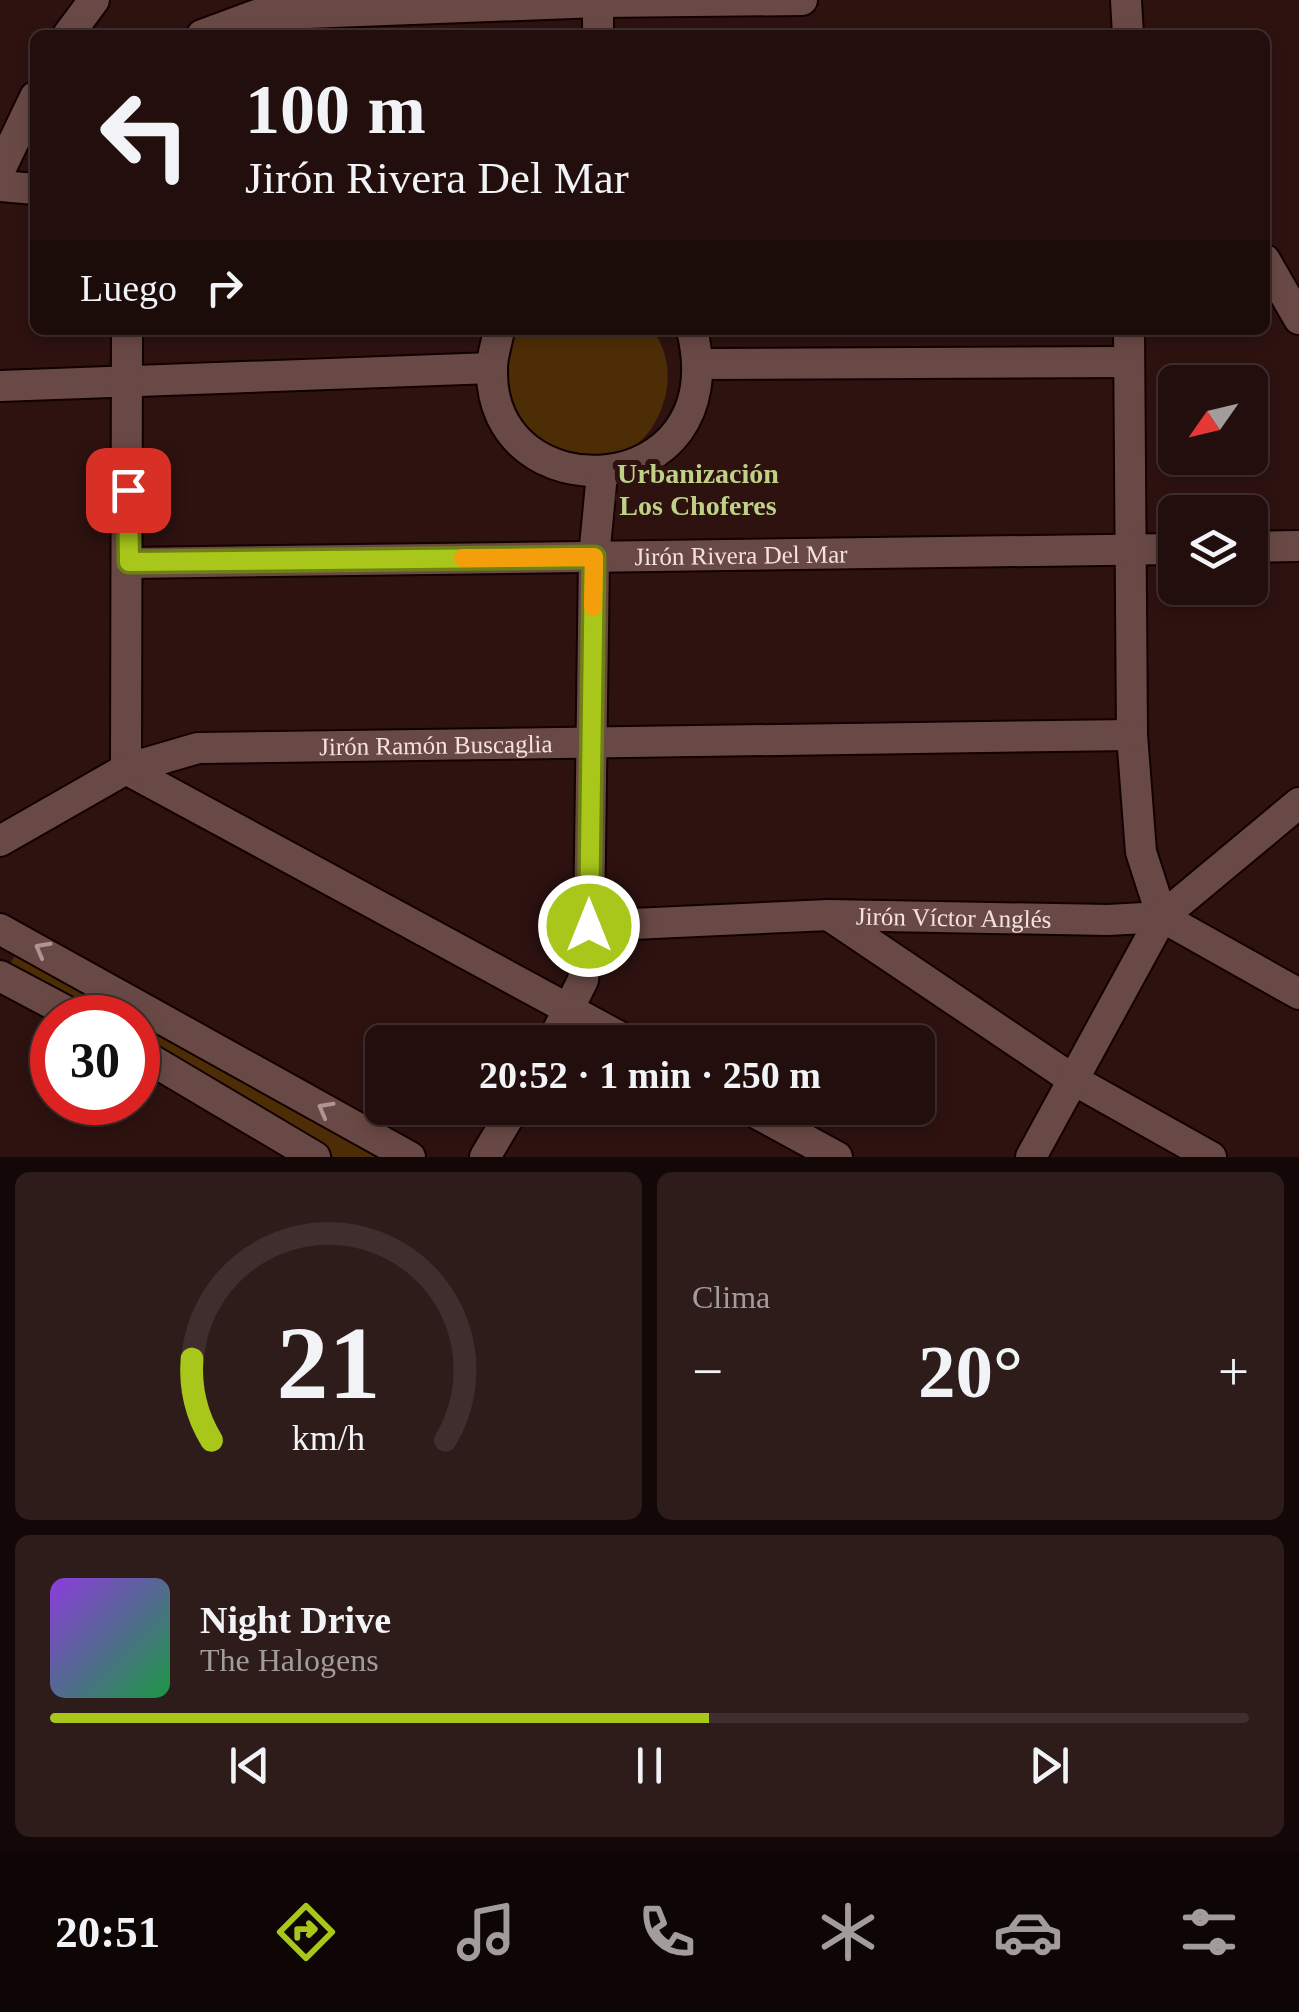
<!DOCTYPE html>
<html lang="es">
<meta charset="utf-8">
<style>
body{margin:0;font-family:"Times New Roman",serif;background:#2e1c1a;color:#f1f3f6;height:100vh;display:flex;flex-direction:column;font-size:38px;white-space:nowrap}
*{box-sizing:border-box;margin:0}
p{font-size:32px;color:#a29c9d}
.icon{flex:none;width:55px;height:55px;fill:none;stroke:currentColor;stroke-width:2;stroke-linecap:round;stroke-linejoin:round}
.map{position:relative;height:1157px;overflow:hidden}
.sheet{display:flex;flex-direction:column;gap:15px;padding:15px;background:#130807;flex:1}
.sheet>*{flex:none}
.guide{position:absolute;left:30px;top:30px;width:1240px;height:305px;border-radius:15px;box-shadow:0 5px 15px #0003,0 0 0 2px #3f2e2d;background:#220e0c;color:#f1f3f6;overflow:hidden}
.needle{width:65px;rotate:236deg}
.tools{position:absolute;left:1158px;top:365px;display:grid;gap:20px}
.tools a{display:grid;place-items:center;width:110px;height:110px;border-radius:15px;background:#220e0c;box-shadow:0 5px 15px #0003,0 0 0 2px #3f2e2d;font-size:50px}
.speed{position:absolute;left:30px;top:995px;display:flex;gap:20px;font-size:50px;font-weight:700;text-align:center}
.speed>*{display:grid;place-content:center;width:130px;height:130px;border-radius:50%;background:#220e0c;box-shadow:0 5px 15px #0003,0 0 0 2px #3f2e2d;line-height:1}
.speed .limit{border:15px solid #d22;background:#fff;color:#111}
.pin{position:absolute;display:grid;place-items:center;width:85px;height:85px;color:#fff;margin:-42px;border-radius:20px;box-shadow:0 5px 15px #0006}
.me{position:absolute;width:110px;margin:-55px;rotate:0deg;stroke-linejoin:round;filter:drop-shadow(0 0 8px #0008)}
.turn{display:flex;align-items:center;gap:35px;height:210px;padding:0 50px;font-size:45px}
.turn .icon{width:130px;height:130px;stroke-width:2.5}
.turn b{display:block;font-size:70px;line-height:85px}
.then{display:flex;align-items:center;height:95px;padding:0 50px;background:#0003;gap:20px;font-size:38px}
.big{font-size:75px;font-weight:600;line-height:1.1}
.sheet .tile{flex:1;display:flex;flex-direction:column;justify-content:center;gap:15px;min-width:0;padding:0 35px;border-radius:15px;background:#2e1c1a}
.sheet .dial{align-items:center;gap:0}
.dial svg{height:260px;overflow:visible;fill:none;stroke:#3f2e2d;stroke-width:7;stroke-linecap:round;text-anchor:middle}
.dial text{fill:#f1f3f6;stroke:none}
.song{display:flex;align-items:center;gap:30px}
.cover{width:120px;height:120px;border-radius:15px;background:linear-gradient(135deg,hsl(270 70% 55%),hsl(140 70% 35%))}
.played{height:10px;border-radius:5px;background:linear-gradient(90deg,#a9c71b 55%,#3f2e2d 55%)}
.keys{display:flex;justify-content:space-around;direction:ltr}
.heat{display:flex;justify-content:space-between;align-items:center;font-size:55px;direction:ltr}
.sheet .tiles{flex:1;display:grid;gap:15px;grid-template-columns:1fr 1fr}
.tile:last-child{grid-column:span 2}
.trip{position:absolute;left:365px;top:1025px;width:570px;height:100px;border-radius:15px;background:#220e0c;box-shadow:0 5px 15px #0003,0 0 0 2px #3f2e2d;font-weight:600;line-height:100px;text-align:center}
.menu{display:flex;height:160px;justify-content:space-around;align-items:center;background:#0e0605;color:#a29c9d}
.menu .icon{width:70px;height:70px}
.menu .active{color:#a9c71b}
.menu b{font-size:45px;color:#f1f3f6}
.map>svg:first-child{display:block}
.green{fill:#4d2d06}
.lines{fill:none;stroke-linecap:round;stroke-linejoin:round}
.minor-casing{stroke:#130101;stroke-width:34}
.minor{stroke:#694945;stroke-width:30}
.oneway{stroke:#af9592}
.route-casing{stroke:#6e8112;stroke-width:25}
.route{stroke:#a9c71b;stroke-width:18}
.slow{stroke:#f59e0b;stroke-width:18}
.labels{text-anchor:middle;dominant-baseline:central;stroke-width:10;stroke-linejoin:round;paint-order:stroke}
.street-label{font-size:25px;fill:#f5e1df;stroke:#2d1210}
.neighbourhood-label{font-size:28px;font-weight:bold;fill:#bed186;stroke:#2d1210}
</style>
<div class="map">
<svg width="1299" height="1157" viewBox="0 0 1299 1157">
<rect width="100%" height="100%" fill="#2d1210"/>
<!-- green -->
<path class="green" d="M517,330H653C668,352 672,378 663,404C626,519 456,432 517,330Z
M21,945L393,1157H334L138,1044V1018L91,1017L7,969Z"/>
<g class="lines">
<defs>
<g id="minor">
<path d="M1126,0L1128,35"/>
<path d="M68,35L94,0"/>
<path d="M202,35L256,15L598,2L802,0"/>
<path d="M598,35V0"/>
<path d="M0,170L35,97"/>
<path d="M0,186L35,189"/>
<path d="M1265,260L1299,319"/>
<path d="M499,330C497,342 492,356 492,368C488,516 735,505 692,330"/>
<path d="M1129,330L1132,735L1141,852L1162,917"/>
<path d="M701,364L1129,362"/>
<path d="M0,386L492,368"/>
<path d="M1250,547L1299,546"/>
<path id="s1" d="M129,563L1175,549"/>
<path d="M126,769L629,1042"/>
<path d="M126,769L127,330"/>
<path id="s2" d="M0,841L126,769L198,748L1132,735"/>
<path d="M830,916L1072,1079L1211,1157"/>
<path id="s3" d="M589,926L829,915L1108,920L1162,917L1299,994"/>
<path d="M0,929L410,1157"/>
<path d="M0,976L79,1018"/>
<path d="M552,1042L583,980L589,926L594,557L602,474"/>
<path d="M138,1052L315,1157"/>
<path d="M747,1108L837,1157"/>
<path d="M485,1157L514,1108"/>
<path d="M1031,1157L1162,917L1299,803"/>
</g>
</defs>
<!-- minor casing -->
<use href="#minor" class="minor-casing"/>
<!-- minor -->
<use href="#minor" class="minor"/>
</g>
<!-- one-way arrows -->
<defs><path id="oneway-chevron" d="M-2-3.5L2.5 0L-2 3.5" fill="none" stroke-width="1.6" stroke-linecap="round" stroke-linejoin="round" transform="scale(2.5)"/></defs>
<g class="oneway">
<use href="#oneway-chevron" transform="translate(42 949) rotate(-151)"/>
<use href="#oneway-chevron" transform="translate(325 1109) rotate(-151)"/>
</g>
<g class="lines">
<defs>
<path id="route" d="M128,490L129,562L594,557L589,926"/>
</defs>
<!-- route casing -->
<use href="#route" class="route-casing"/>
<!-- route -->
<use href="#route" class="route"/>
<!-- slow -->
<path class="slow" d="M463,558L594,557L593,607"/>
</g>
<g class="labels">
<!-- street labels -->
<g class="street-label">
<text stroke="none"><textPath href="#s1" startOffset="612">Jirón Rivera Del Mar</textPath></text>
<text stroke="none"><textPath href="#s2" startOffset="458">Jirón Ramón Buscaglia</textPath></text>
<text stroke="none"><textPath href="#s3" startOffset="365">Jirón Víctor Anglés</textPath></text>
</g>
<!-- neighbourhood labels -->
<g class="neighbourhood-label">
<text x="698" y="473">Urbanización<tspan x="698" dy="32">Los Choferes</tspan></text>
</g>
</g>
</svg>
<div class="tools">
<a><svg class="needle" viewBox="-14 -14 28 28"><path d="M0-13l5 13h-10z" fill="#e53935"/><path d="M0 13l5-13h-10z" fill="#a29c9d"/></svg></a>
<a><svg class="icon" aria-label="layers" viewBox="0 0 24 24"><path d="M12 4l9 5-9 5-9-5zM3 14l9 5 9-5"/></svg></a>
</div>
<div class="speed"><div class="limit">30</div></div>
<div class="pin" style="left:128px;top:490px;background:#d93025"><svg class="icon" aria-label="arrive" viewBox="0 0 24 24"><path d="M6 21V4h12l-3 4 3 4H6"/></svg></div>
<svg class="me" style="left:589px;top:926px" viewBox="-20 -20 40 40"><circle r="17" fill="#a9c71b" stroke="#fff" stroke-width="3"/><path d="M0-11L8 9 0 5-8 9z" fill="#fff"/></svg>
<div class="trip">20:52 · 1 min · 250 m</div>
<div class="guide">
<div class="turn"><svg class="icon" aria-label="left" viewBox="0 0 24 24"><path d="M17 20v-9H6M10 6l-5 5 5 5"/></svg><div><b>100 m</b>Jirón Rivera Del Mar</div></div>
<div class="then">Luego<svg class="icon" aria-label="right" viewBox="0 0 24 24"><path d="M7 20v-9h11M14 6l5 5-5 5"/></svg></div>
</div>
</div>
<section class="sheet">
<div class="tiles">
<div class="tile dial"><svg viewBox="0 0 100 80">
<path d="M14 69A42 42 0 1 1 86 69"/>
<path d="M14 69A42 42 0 0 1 8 44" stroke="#a9c71b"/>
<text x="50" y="56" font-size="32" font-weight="700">21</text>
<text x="50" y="72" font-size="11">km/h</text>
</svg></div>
<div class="tile"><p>Clima</p>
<div class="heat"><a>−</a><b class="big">20°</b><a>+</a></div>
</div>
<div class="tile">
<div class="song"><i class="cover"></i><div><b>Night Drive</b><p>The Halogens</p></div></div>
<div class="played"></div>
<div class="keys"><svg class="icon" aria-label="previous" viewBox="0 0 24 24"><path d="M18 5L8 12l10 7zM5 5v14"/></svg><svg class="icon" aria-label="pause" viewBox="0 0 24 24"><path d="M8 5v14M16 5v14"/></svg><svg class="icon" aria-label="next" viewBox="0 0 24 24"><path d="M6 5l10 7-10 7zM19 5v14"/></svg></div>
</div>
</div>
</section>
<nav class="menu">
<b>20:51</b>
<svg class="icon active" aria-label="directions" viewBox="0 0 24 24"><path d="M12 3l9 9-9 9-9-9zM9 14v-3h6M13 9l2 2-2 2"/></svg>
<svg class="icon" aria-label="music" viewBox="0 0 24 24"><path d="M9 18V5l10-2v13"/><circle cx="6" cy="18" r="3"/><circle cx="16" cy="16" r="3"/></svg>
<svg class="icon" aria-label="phone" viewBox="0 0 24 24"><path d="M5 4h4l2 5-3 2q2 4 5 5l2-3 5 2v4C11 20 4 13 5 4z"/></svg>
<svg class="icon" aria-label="climate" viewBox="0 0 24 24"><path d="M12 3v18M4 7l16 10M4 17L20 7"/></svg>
<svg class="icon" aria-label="car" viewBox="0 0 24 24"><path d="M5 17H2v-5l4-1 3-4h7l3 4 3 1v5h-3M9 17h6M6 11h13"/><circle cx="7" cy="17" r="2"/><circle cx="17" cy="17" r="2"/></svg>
<svg class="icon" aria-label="filters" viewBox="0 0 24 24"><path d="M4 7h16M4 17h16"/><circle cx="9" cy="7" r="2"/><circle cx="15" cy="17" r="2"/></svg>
</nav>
